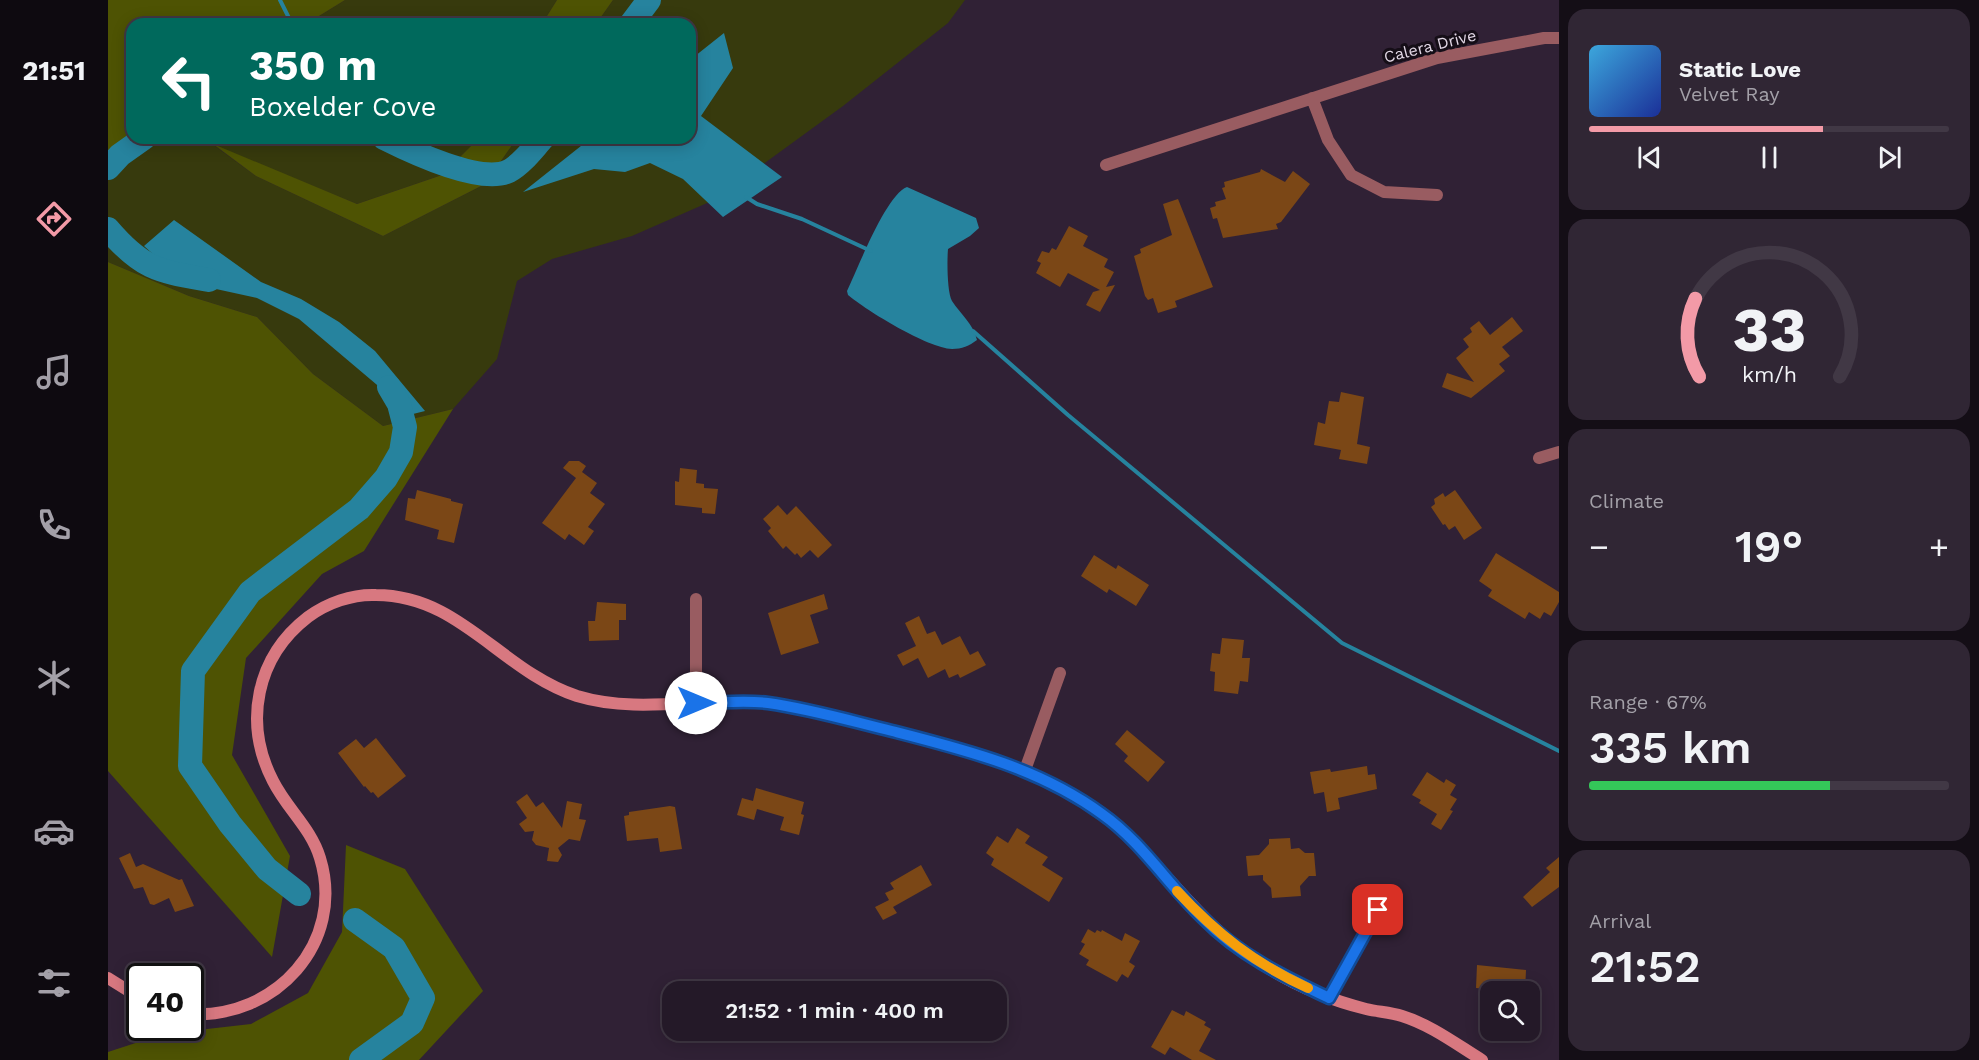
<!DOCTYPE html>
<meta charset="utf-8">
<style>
body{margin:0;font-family:"Work Sans",sans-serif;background:#302634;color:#f1f3f6;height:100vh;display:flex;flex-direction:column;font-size:22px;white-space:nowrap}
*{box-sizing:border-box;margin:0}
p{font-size:20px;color:#a3a0a8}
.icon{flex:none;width:33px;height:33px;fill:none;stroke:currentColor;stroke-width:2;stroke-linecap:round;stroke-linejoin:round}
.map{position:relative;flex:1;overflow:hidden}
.drawer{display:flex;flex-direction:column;gap:9px;padding:9px;background:#140e16;width:420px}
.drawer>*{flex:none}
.banner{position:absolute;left:18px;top:18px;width:570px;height:126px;border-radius:18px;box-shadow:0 3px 15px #0003,0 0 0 2px #413845;background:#00695c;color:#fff;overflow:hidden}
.fabs{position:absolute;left:1372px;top:981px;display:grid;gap:12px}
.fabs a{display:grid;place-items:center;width:60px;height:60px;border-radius:12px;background:#241928;box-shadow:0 3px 15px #0003,0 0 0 2px #413845;font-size:30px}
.speed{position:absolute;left:18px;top:963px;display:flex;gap:12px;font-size:30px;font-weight:700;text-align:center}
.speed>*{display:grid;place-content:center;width:78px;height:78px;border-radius:50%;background:#241928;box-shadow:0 3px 15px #0003,0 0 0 2px #413845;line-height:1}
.speed .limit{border:3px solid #111;border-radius:9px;background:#fff;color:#111}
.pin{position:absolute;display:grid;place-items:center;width:51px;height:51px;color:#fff;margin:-26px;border-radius:12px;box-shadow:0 3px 9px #0006}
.me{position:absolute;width:66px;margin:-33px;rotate:90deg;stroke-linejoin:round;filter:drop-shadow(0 0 4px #0008)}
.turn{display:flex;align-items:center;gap:21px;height:126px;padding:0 24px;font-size:27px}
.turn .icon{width:78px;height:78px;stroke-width:2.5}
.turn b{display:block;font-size:42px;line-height:51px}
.big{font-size:45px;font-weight:600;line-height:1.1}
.drawer .card{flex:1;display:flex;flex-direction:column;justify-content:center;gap:9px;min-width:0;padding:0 21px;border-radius:18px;background:#302634}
.drawer .dial{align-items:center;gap:0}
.dial svg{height:156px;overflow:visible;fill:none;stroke:#413845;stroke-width:7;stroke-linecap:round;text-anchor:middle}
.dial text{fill:#f1f3f6;stroke:none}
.song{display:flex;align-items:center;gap:18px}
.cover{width:72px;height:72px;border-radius:9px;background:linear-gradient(135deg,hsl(200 70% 55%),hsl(230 70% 35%))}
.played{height:6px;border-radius:3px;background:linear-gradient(90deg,#f39aa7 65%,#413845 65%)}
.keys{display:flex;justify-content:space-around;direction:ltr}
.heat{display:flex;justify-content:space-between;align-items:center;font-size:33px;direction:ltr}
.charge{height:9px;border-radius:4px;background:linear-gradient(90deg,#34c759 67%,#413845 0)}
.trip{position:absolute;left:554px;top:981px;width:345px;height:60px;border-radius:18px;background:#241928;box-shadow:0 3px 15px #0003,0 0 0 2px #413845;font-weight:600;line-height:60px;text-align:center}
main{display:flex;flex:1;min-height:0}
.tabs{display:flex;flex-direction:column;width:108px;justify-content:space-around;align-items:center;background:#0e0a10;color:#a3a0a8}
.tabs .icon{width:42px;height:42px}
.tabs .active{color:#f39aa7}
.tabs b{font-size:27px;color:#f1f3f6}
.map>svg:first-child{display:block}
.green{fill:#373a0d}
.forest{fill:#4e5303}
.water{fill:#26839e}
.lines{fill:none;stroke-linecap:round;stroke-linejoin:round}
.stream{stroke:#26839e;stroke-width:4}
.river{stroke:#26839e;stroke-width:24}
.building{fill:#7b4716}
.street{stroke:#995c61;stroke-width:12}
.secondary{stroke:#d87880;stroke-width:12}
.route-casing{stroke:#114b97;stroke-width:15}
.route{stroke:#1a73e8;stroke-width:10}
.slow{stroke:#f59e0b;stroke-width:10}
.labels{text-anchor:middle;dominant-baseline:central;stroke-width:6;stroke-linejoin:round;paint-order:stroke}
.street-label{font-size:16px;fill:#e1d7e5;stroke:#150e17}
</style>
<main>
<nav class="tabs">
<b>21:51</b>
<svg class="icon active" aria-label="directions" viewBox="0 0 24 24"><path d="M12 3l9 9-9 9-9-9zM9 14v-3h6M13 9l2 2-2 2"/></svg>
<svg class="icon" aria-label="music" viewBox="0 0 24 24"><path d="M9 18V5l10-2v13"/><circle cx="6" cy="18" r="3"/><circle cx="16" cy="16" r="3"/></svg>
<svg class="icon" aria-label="phone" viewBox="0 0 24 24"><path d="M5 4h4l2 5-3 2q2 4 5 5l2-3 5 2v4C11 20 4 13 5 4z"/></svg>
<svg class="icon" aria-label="climate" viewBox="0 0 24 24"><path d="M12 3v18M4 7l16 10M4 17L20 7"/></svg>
<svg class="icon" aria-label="car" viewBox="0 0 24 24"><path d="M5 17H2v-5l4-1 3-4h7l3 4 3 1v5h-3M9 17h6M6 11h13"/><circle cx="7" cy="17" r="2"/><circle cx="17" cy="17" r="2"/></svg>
<svg class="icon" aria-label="filters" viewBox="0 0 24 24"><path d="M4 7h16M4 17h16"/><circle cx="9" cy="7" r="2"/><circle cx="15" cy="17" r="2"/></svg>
</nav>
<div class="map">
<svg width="1451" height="1060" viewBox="0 0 1451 1060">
<rect width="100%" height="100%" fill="#302135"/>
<!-- green -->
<path class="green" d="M237,0H449L434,24H198Z
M505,0H857L840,23L735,106L606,200L524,236L444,259L409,281L389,359L345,409L275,426L205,374L149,317L81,296L0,262V157L24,138H371L334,175L249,204L107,146L148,176L275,236L377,184L409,138H582V24H488Z"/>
<!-- forest -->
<path class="forest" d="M0,0H237L198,24H24V138L0,157Z
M449,0H505L488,24H434Z
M371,138H409L377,184L275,236L148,176L105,144L249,204L334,175Z
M0,262L81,296L149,317L205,374L275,426L345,409L256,551L214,574L138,658L124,755L182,856L164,957L0,771Z
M238,845L297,869L375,991L311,1060H0V1052L55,1034L143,1024L200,993L234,932Z"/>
<!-- water -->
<path class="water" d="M616,33L625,68L593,116L674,177L615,217L575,179L542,163L517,172L486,169L415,192L483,138H582V60Z
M799,187L868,218L871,228L862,236L840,249C839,260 839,292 844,301C853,315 865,323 869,340C861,346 854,349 844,349C820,348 759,311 740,295L739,291C750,268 778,195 799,187Z
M66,220L153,282L193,299L231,322L267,351L317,411L293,417L275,390L191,319L149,298L108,289L66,273L36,246Z"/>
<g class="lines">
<!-- stream -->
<path class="stream" d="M172,0L184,24
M638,197L649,204L694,219L763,251
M865,331L960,415L1234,643L1451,751"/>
<!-- river -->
<path class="river" d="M523,24L541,0
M276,138C302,151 373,185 401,171C414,164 425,149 435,138
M0,168L12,155L36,138
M0,229C35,270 51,271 101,280
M191,894L159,869L122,824L82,766L85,671L142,592L251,509L278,478L293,452L297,427L291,404L281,387
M247,920L286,948L315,998L304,1023L253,1060"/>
</g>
<!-- building -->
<path class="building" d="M1153,169L1177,182L1185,171L1202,184L1173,222L1168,224L1170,229L1115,238L1109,218L1105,219L1102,208L1108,206L1107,202L1118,199L1114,188L1117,187L1116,182L1152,172Z
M1070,199L1105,287L1067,301L1069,307L1050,313L1045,298L1040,300L1037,296L1026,256L1033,253L1032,249L1064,235L1055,204Z
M961,226L980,236L975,246L1000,259L996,267L1006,272L998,287L1007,285L992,312L978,305L985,292L992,290L960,273L952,287L928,273L933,263L929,261L934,251L941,253L944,248L948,250Z
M1404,317L1415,331L1394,347L1402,356L1391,364L1397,371L1363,398L1334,387L1339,373L1366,382L1348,358L1361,347L1355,339L1364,332L1362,328L1371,321L1382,335Z
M1233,392L1256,397L1249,444L1262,447L1259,464L1231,459L1233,450L1206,445L1210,422L1217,424L1221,401L1231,402Z
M461,461H471L478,466L474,472L489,483L482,493L497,504L480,527L486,531L476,545L461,534L457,540L434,523L468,478L455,468Z
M572,468L589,470L588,483L596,484V488L610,489L607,514L594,513V508L567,505V481L571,482Z
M309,490L343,499V501L355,504L346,543L329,539L331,530L297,520L300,498L307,499Z
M1347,490L1374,528L1356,540L1347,526L1341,530L1337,524L1335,525L1323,507L1327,504L1326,499L1335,493L1337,497Z
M670,505L679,515L688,506L724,545L710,558L702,550L693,558L689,553L687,555L678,546L675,549L660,531L663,528L655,519Z
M1388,553L1451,592V602L1443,616L1436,612L1432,619L1421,612L1417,619L1380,596L1384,590L1371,581Z
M986,555L1008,569L1010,565L1041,585L1028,606L1001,589L999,593L973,576Z
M716,594L720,609L702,615L711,643L673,655L660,613Z
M489,602L518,604V620H511V640L481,641L480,621H487Z
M811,616L819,634L827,631L834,645L852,636L862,655L870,651L878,665L852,678L850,674L841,678L837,669L820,678L810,658L795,666L789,655L808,646L797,623Z
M1114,638L1136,640L1134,658H1142L1140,682L1132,681L1130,694L1106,691L1107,672L1102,671L1104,653L1112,654Z
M1019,730L1057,762L1040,782L1016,761L1020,756L1007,744Z
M268,738L298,776L270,798L265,792L263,793L257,786L256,787L230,753L248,739L256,748Z
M1259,766L1260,775L1267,774L1269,789L1230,798L1232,809L1219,812L1216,792L1206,794L1202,772L1222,769L1223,772Z
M1319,772L1336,783L1338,779L1348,785L1342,795L1349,799L1342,810L1345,811L1333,830L1323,824L1329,814L1311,803L1313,800L1304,795Z
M648,788L696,802L693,814L696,815L691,835L672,830L676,817L649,809L646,820L629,815L634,798L645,801Z
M419,794L428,807L435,802L454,828L459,801L474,804L471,819L478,820L472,841L461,839L450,848L454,855L450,862L439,861L441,848L428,845L424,840L426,831L417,832L411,824L419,818L408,802Z
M562,806L567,807L574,849L552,852L550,838L519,841L516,816L521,815V812Z
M909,828L922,836L917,843L940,857L934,865L955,878L941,902L883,865L886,859L878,853L889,836L900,843Z
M1182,838L1183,849L1191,848L1197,853H1206L1208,876H1201L1192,886L1193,896L1164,898L1163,888L1155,880V875L1140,876L1138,856L1151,855L1161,844V839Z
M22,853L28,867L35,864L71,880L74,879L86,906L67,912L61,898L46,905L42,904L35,887L26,889L11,858Z
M1451,857V887L1424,907L1415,897L1442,872L1438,868Z
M813,865L824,885L785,907L789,913L775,920L767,907L781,900L777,893L786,889L782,883Z
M980,929L987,933L989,930L993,932L994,930L1014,941L1017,933L1032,941L1021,962L1027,966L1020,978L1014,974L1009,982L978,965L981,960L971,954L977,944L973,942Z
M1369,965L1418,970L1417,992H1380V989L1368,988Z
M1064,1010L1076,1016L1078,1011L1098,1022L1096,1025L1103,1029L1091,1051L1108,1060H1084L1062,1047L1057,1055L1043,1047Z"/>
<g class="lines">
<!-- street -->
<path class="street" d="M1204,98L1220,140L1243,175L1276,192L1329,195
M998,165L1329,58L1436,38H1451
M1431,458L1451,452
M588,703V599
M917,770L952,673
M1221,998L1279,894"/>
<!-- secondary -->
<path class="secondary" d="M0,978L32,998
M82,1014C167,1019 238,943 212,858C203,828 179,809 165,781C135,723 148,657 200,617C219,603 244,594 268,595C352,595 393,671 469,696C532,715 597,696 661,703C697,708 733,718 768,727C801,736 834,743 866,753C923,771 982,796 1025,840C1070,887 1107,939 1165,971C1193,988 1226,1001 1258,1009C1270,1012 1282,1012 1294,1016C1323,1025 1348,1044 1374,1060"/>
</g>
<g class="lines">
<defs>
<path id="route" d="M588,703C612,703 637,700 660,703C703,709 743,721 784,731C858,750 931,768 994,814C1034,842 1060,885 1095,918C1131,955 1175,976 1221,998L1270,910"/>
</defs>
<!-- route casing -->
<use href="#route" class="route-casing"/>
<!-- route -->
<use href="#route" class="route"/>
<!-- slow -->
<path class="slow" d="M1069,891C1109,934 1146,963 1200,988"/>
</g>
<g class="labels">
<!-- street labels -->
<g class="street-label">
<text transform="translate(1322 46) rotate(-14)">Calera Drive</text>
</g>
</g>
</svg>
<div class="fabs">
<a><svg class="icon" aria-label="search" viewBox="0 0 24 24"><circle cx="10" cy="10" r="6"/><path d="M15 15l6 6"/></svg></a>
</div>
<div class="speed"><div class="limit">40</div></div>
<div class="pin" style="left:1270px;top:910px;background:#d93025"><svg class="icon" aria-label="arrive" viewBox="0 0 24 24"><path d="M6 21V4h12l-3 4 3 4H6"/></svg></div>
<svg class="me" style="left:588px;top:703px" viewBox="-20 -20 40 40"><circle r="19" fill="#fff"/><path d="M0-13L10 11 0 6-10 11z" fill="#1a73e8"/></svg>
<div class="trip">21:52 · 1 min · 400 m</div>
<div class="banner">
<div class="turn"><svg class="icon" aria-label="left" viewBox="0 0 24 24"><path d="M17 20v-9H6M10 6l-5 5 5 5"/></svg><div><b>350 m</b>Boxelder Cove</div></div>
</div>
</div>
<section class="drawer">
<div class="card">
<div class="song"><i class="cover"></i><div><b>Static Love</b><p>Velvet Ray</p></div></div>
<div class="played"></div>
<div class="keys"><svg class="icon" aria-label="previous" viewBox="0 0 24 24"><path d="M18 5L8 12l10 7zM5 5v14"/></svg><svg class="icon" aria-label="pause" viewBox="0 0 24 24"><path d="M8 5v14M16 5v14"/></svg><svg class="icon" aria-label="next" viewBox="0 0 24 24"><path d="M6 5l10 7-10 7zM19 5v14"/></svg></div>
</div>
<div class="card dial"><svg viewBox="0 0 100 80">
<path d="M14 69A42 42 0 1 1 86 69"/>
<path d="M14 69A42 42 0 0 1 12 29" stroke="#f39aa7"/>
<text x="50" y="56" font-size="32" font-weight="700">33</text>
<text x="50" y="72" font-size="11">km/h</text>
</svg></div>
<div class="card"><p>Climate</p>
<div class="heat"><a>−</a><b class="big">19°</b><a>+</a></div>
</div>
<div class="card"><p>Range · 67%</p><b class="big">335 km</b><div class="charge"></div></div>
<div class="card"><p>Arrival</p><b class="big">21:52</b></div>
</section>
</main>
